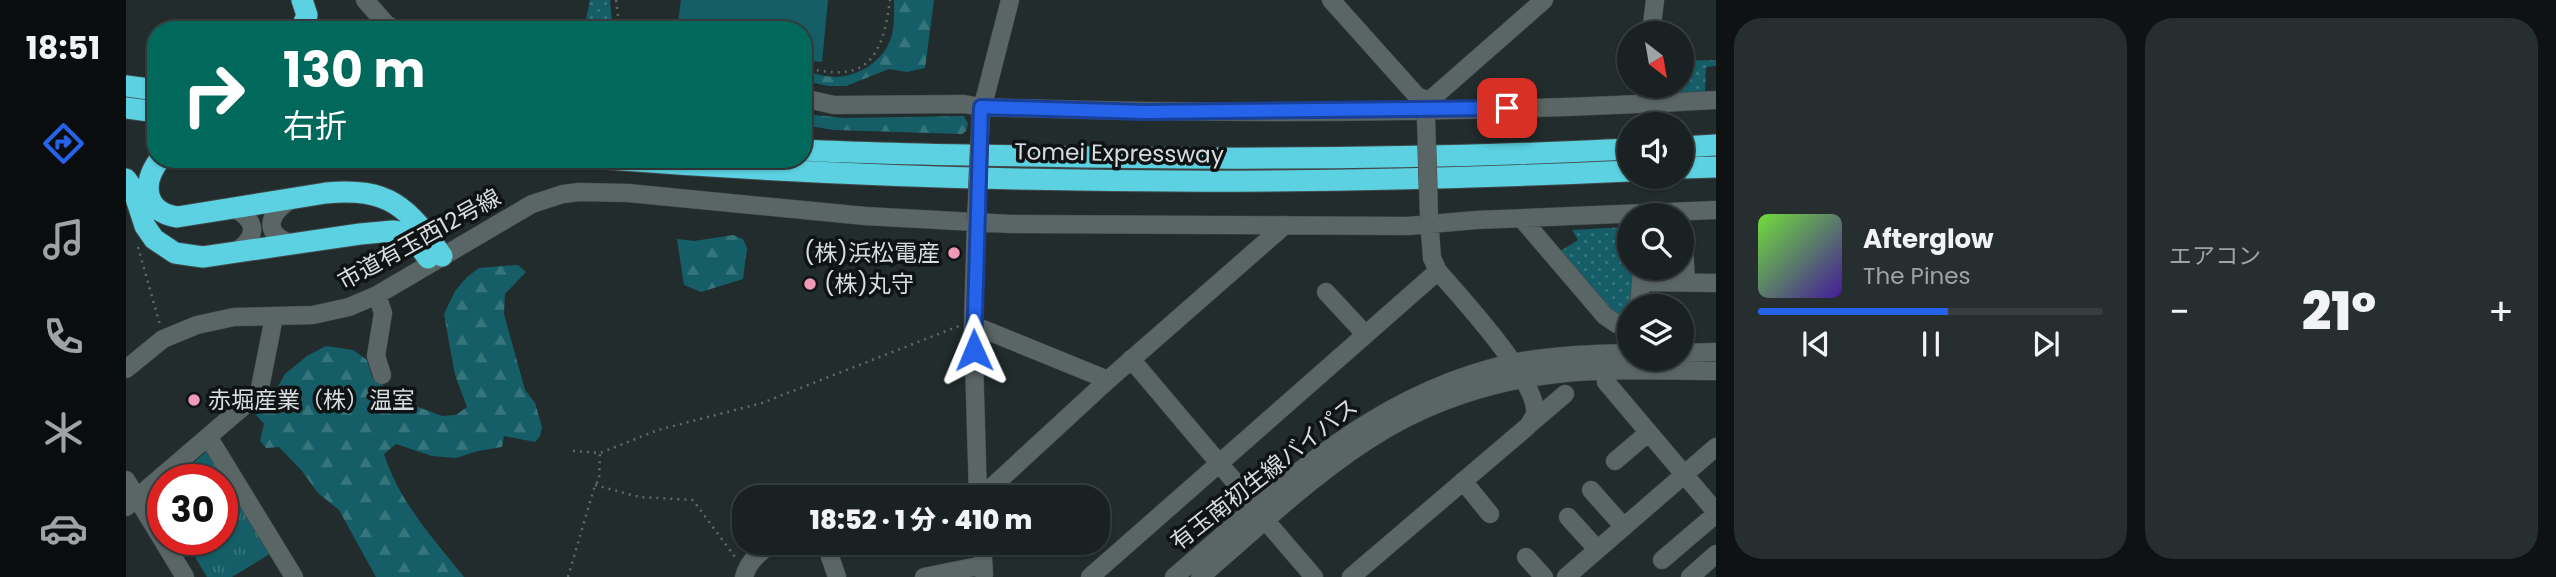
<!DOCTYPE html>
<html lang="ja">
<meta charset="utf-8">
<style>
body{margin:0;font-family:Poppins,"Noto Sans JP",sans-serif;background:#272e2f;color:#f1f3f6;height:100vh;display:flex;flex-direction:column;font-size:26px;white-space:nowrap}
*{box-sizing:border-box;margin:0}
p{font-size:23px;color:#9fa3a5}
.icon{flex:none;width:38px;height:38px;fill:none;stroke:currentColor;stroke-width:2;stroke-linecap:round;stroke-linejoin:round}
.map{position:relative;flex:1;overflow:hidden}
.details{display:flex;flex-direction:column;gap:18px;padding:18px;background:#0e1213;width:840px}
.details>*{flex:none}
.banner{position:absolute;left:21px;top:21px;width:665px;height:147px;border-radius:28px;box-shadow:0 2px 5px #0004,0 0 0 2px #383e40;background:#00695c;color:#fff;overflow:hidden}
.needle{width:46px;rotate:149deg}
.controls{position:absolute;left:1491px;top:21px;display:grid;gap:14px}
.controls a{display:grid;place-items:center;width:77px;height:77px;border-radius:50%;background:#1a2122;box-shadow:0 2px 5px #0004,0 0 0 2px #383e40;font-size:35px}
.speed{position:absolute;left:21px;top:464px;display:flex;gap:14px;font-size:35px;font-weight:700;text-align:center}
.speed>*{display:grid;place-content:center;width:91px;height:91px;border-radius:50%;background:#1a2122;box-shadow:0 2px 5px #0004,0 0 0 2px #383e40;line-height:1}
.speed .limit{border:10px solid #d22;background:#fff;color:#111}
.pin{position:absolute;display:grid;place-items:center;width:60px;height:60px;color:#fff;margin:-30px;border-radius:14px;box-shadow:0 4px 10px #0006}
.me{position:absolute;width:77px;margin:-38px;rotate:359deg;stroke-linejoin:round;filter:drop-shadow(0 0 5px #0008)}
.turn{display:flex;align-items:center;gap:24px;height:147px;padding:0 21px;font-size:32px}
.turn .icon{width:91px;height:91px;stroke-width:2.5}
.turn b{display:block;font-size:49px;line-height:60px}
.big{font-size:52px;font-weight:800;line-height:1.1}
.details .widget{flex:1;display:flex;flex-direction:column;justify-content:center;gap:10px;min-width:0;padding:0 24px;border-radius:28px;background:#272e2f}
.song{display:flex;align-items:center;gap:21px}
.cover{width:84px;height:84px;border-radius:10px;background:linear-gradient(135deg,hsl(100 70% 55%),hsl(260 70% 35%))}
.played{height:7px;border-radius:4px;background:linear-gradient(90deg,#2563eb 55%,#383e40 55%)}
.keys{display:flex;justify-content:space-around;direction:ltr}
.heat{display:flex;justify-content:space-between;align-items:center;font-size:38px;direction:ltr}
.details .tiles{flex:1;display:grid;gap:18px;grid-template-columns:repeat(2,1fr)}
.trip{position:absolute;left:606px;top:485px;width:378px;height:70px;border-radius:28px;background:#1a2122;box-shadow:0 2px 5px #0004,0 0 0 2px #383e40;font-weight:800;line-height:70px;text-align:center}
main{display:flex;flex:1;min-height:0}
.menu{display:flex;flex-direction:column;width:126px;justify-content:space-around;align-items:center;background:#0a0d0e;color:#9fa3a5}
.menu .icon{width:49px;height:49px}
.menu .selected{color:#2563eb}
.menu b{font-size:32px;color:#f1f3f6}
.map>svg:first-child{display:block}
.grass{fill:url(#grass-dots)}
.forest{fill:url(#forest-firs)}
.park{fill:url(#park-tufts)}
.pitch{fill:#165e67}
.lines{fill:none;stroke-linecap:round;stroke-linejoin:round}
.minor-casing{stroke:#404849;stroke-width:19}
.highway-casing{stroke:#404849;stroke-width:23}
.path{stroke:#60696a;stroke-width:2.5;stroke-dasharray:2 5;stroke-linecap:butt}
.minor{stroke:#5a6566;stroke-width:18}
.highway{stroke:#5bd1e1;stroke-width:21}
.minor-bridge-casing{stroke:#404849;stroke-width:19;stroke-linecap:butt}
.minor-bridge{stroke:#5a6566;stroke-width:18}
.route-casing{stroke:#184099;stroke-width:18}
.route{stroke:#2563eb;stroke-width:12}
.poi-dot{fill:#f09ab7;stroke:#0f1314;stroke-width:2.5}
.labels{text-anchor:middle;dominant-baseline:central;stroke-width:7;stroke-linejoin:round;paint-order:stroke}
.street-label{font-size:23px;fill:#d7ddde;stroke:#0f1314}
.poi-label{font-size:23px;fill:#d7ddde;stroke:#0f1314;text-anchor:start}
</style>
<main>
<nav class="menu">
<b>18:51</b>
<svg class="icon selected" aria-label="directions" viewBox="0 0 24 24"><path d="M12 3l9 9-9 9-9-9zM9 14v-3h6M13 9l2 2-2 2"/></svg>
<svg class="icon" aria-label="music" viewBox="0 0 24 24"><path d="M9 18V5l10-2v13"/><circle cx="6" cy="18" r="3"/><circle cx="16" cy="16" r="3"/></svg>
<svg class="icon" aria-label="phone" viewBox="0 0 24 24"><path d="M5 4h4l2 5-3 2q2 4 5 5l2-3 5 2v4C11 20 4 13 5 4z"/></svg>
<svg class="icon" aria-label="climate" viewBox="0 0 24 24"><path d="M12 3v18M4 7l16 10M4 17L20 7"/></svg>
<svg class="icon" aria-label="car" viewBox="0 0 24 24"><path d="M5 17H2v-5l4-1 3-4h7l3 4 3 1v5h-3M9 17h6M6 11h13"/><circle cx="7" cy="17" r="2"/><circle cx="17" cy="17" r="2"/></svg>
</nav>
<div class="map">
<svg width="1590" height="577" viewBox="0 0 1590 577">
<defs>
<pattern id="grass-dots" width="8" height="8" patternUnits="userSpaceOnUse" patternTransform="scale(1.75)"><rect width="8" height="8" fill="#165e67"/><path d="M2 2h.1M6 6h.1" fill="none" stroke="#37757c" stroke-width="1.8" stroke-linecap="round"/></pattern>
<pattern id="forest-firs" width="22" height="20" patternUnits="userSpaceOnUse" patternTransform="scale(1.75)"><rect width="22" height="20" fill="#165e67"/><path d="M5 1l3.5 6h-7zM16 11l3.5 6h-7z" fill="#37757c"/></pattern>
<pattern id="park-tufts" width="24" height="20" patternUnits="userSpaceOnUse" patternTransform="scale(1.75)"><rect width="24" height="20" fill="#165e67"/><path d="M3 7l-1-3M5 7V3M7 7l1-3M15 17l-1-3M17 17v-4M19 17l1-3" fill="none" stroke="#37757c"/></pattern>
</defs>
<rect width="100%" height="100%" fill="#222c2d"/>
<!-- grass -->
<path class="grass" d="M464,0H484L486,23L460,20Z
M1590,60V66L1580,67L1579,94L1522,95L1523,86H1556V61Z
M1503,227V268H1508L1502,320L1486,316L1428,255L1452,240L1446,230Z"/>
<!-- forest -->
<path class="forest" d="M768,0H808L799,68L781,72L763,69L720,86H703L677,81V71C688,73 699,77 710,77C732,76 754,63 763,43C769,32 768,13 768,0Z
M677,114L719,118L838,116L842,124L840,131L836,134L708,130L677,125Z
M607,235L617,239L621,248L617,279L575,292L558,285L551,239L568,241Z
M392,265L400,272L379,294L378,314L399,390L409,403L416,427L414,436L409,442L378,436L376,447L352,451L330,458L306,456L270,444L258,454C274,503 306,537 338,577H250L213,510L192,493L176,471L153,447L140,448L134,441L138,424L124,408L148,393L159,374L181,356L200,346L227,350L241,360L246,377L276,401L316,416L330,415L341,407L329,375L318,314L329,291L341,277L353,268Z"/>
<!-- park -->
<path class="park" d="M82,450L152,549L106,577H81L58,539H96V480H48Z"/>
<!-- pitch -->
<path class="pitch" d="M555,0H702L696,62L677,60V30H551Z"/>
<g class="lines">
<defs>
<path id="minor" d="M239,0L260,24L270,30
M1205,0L1291,96L1303,101
M1525,33L1529,0
M677,98L708,105L838,104L855,107C1100,115 1345,114 1590,100
M855,113L884,0
M1300,118L1303,101L1418,0
M164,200C142,215 136,233 166,244
M106,207C133,222 132,237 108,253
M1303,218L1306,258L1312,271
M1396,219L1479,316L1491,324L1503,326
M850,222L847,325L852,497
M1558,244L1560,282
M1516,282L1590,283
M1200,292L1239,334
M251,295L257,313L250,356L256,375
M1513,306L1516,268
M847,325L982,380
M1556,353L1590,352
M1005,359L1130,507
M0,369L37,339L71,325L108,317L187,315L223,307L251,295L406,204L437,194L454,192L502,193L739,216L885,224L1282,226L1350,220L1590,210
M1479,371L1480,382L1590,512
M1405,423L1439,394
M83,438L168,577
M1489,461L1522,433
M0,480L59,577
M1337,481L1364,514
M1465,490L1497,526
M855,497L982,380L1159,225
M0,507L133,393L148,317
M1442,517L1471,549
M1140,521L1188,577
M699,542L711,577
M856,542L858,574
M1400,557L1418,577
M1536,560L1590,514
M618,577C622,561 635,551 648,542
M798,577L857,565
M964,577L1312,271C1334,297 1414,382 1409,415L1402,426L1225,577
M1048,577C1153,488 1247,393 1386,363C1425,355 1464,354 1503,353
M1074,577C1134,526 1192,469 1260,429C1306,402 1363,383 1415,376C1473,367 1532,371 1590,371
M1440,577L1590,447
M1564,577L1590,554"/>
<path id="highway" d="M175,30L181,15L176,0
M0,86L30,90
M0,108L30,112
M1556,147L1590,145
M677,150C753,154 829,155 905,156C1105,160 1304,159 1503,149
M34,159C15,183 18,212 51,217L200,193C263,187 282,207 316,256
M482,159C822,185 1163,187 1503,171
M1556,168L1590,167
M0,179L7,189L19,226L28,239L49,253L77,257L234,234L267,231L280,233L288,239L302,258"/>
</defs>
<!-- minor casing -->
<use href="#minor" class="minor-casing"/>
<!-- highway casing -->
<use href="#highway" class="highway-casing"/>
<!-- path -->
<path class="path" d="M490,0L492,16L498,30
M459,25L477,28H496
M677,68C690,70 704,73 716,72C753,71 760,30 764,0
M12,247L34,325
M447,451L474,453L532,430L636,403L833,326
M469,485L513,497L567,500L609,557
M442,577L469,485L473,480L474,453"/>
<!-- minor -->
<use href="#minor" class="minor"/>
<!-- highway -->
<use href="#highway" class="highway"/>
<defs>
<path id="minor-bridge" d="M1300,118L1303,218
M850,222L855,113"/>
</defs>
<!-- minor-bridge casing -->
<use href="#minor-bridge" class="minor-bridge-casing"/>
<!-- minor-bridge -->
<use href="#minor-bridge" class="minor-bridge"/>
</g>
<g class="lines">
<defs>
<path id="route" d="M848,350L855,107L1019,112L1381,108"/>
</defs>
<!-- route casing -->
<use href="#route" class="route-casing"/>
<!-- route -->
<use href="#route" class="route"/>
</g>
<!-- markers -->
<g class="poi-dot">
<circle cx="828" cy="253" r="7"/>
<circle cx="684" cy="284" r="7"/>
<circle cx="68" cy="400" r="7"/>
</g>
<g class="labels">
<!-- street labels -->
<g class="street-label">
<text transform="translate(993 153) rotate(1)">Tomei Expressway</text>
<text transform="translate(293 239) rotate(-29)">市道有玉西12号線</text>
<text transform="translate(1138 474) rotate(-38)">有玉南初生線バイパス</text>
</g>
<!-- poi labels -->
<g class="poi-label">
<text x="814" y="253" text-anchor="end">(株)浜松電産</text>
<text x="698" y="284">(株)丸守</text>
<text x="82" y="400">赤堀産業（株）温室</text>
</g>
</g>
</svg>
<div class="controls">
<a><svg class="needle" viewBox="-14 -14 28 28"><path d="M0-13l5 13h-10z" fill="#e53935"/><path d="M0 13l5-13h-10z" fill="#9fa3a5"/></svg></a>
<a><svg class="icon" aria-label="sound" viewBox="0 0 24 24"><path d="M4 9h4l5-4v14l-5-4H4zM17 9q2 3 0 6"/></svg></a>
<a><svg class="icon" aria-label="search" viewBox="0 0 24 24"><circle cx="10" cy="10" r="6"/><path d="M15 15l6 6"/></svg></a>
<a><svg class="icon" aria-label="layers" viewBox="0 0 24 24"><path d="M12 4l9 5-9 5-9-5zM3 14l9 5 9-5"/></svg></a>
</div>
<div class="speed"><div class="limit">30</div></div>
<div class="pin" style="left:1381px;top:108px;background:#d93025"><svg class="icon" aria-label="arrive" viewBox="0 0 24 24"><path d="M6 21V4h12l-3 4 3 4H6"/></svg></div>
<svg class="me" style="left:848px;top:350px" viewBox="-20 -20 40 40"><path d="M0-17L14 15 0 8-14 15z" fill="#2563eb" stroke="#fff" stroke-width="4"/></svg>
<div class="trip">18:52 · 1 分 · 410 m</div>
<div class="banner">
<div class="turn"><svg class="icon" aria-label="right" viewBox="0 0 24 24"><path d="M7 20v-9h11M14 6l5 5-5 5"/></svg><div><b>130 m</b>右折</div></div>
</div>
</div>
<section class="details">
<div class="tiles">
<div class="widget">
<div class="song"><i class="cover"></i><div><b>Afterglow</b><p>The Pines</p></div></div>
<div class="played"></div>
<div class="keys"><svg class="icon" aria-label="previous" viewBox="0 0 24 24"><path d="M18 5L8 12l10 7zM5 5v14"/></svg><svg class="icon" aria-label="pause" viewBox="0 0 24 24"><path d="M8 5v14M16 5v14"/></svg><svg class="icon" aria-label="next" viewBox="0 0 24 24"><path d="M6 5l10 7-10 7zM19 5v14"/></svg></div>
</div>
<div class="widget"><p>エアコン</p>
<div class="heat"><a>−</a><b class="big">21°</b><a>+</a></div>
</div>
</div>
</section>
</main>
